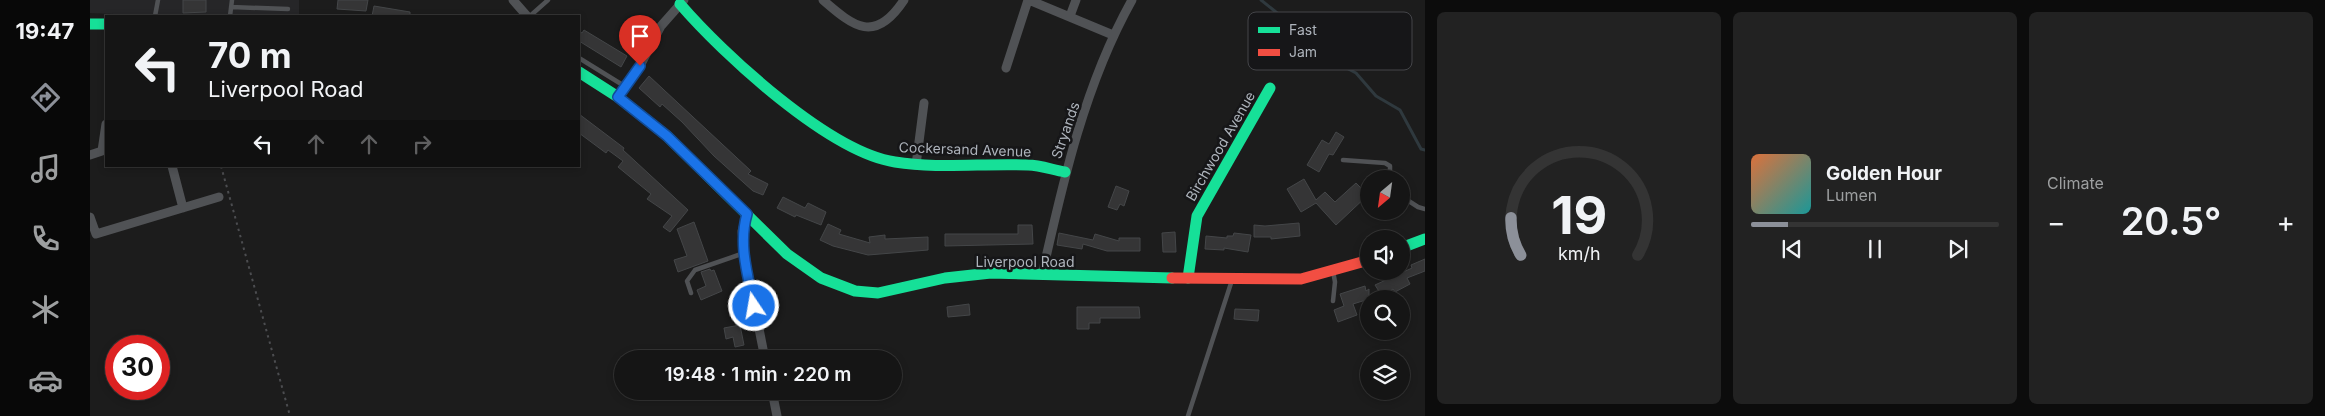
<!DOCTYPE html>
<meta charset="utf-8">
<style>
body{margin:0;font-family:Inter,sans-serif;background:#222;color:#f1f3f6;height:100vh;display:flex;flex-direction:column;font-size:19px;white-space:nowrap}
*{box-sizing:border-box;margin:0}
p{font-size:16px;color:#9d9fa0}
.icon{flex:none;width:28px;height:28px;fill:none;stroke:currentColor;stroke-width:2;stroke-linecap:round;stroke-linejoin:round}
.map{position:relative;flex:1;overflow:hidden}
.panel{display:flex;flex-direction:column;gap:12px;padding:12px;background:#0c0c0c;width:900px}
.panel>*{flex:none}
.banner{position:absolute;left:15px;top:15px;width:475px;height:152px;border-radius:0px;box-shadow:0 2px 8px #0003,0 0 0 1px #343434;background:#151515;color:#f1f3f6;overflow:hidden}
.needle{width:32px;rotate:209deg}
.controls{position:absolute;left:1270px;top:170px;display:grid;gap:10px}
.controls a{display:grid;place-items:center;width:50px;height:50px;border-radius:50%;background:#151515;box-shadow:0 2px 8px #0003,0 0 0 1px #343434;font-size:25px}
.speed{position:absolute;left:15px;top:335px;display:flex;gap:10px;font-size:25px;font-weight:700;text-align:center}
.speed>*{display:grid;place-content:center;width:65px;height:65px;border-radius:50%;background:#151515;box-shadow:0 2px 8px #0003,0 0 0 1px #343434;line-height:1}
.speed .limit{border:8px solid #d22;background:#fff;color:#111}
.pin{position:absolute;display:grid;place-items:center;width:42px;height:42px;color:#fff;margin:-51px -21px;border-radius:50% 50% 50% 0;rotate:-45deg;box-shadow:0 0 5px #0007}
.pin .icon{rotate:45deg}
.me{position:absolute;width:55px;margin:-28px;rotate:348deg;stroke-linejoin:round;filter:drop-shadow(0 0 4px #0008)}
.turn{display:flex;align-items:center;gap:18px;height:105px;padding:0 20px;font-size:22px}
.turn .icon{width:65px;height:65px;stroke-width:2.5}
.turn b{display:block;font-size:35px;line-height:42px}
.lanes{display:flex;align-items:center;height:48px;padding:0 20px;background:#0003;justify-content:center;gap:25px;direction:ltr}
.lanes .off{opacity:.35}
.big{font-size:38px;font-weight:600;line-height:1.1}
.panel .tile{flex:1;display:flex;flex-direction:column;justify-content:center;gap:8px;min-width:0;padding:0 18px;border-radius:8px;background:#222}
.panel .dial{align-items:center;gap:0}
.dial svg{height:130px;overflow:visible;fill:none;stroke:#343434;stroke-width:7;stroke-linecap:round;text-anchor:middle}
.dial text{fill:#f1f3f6;stroke:none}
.song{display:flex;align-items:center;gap:15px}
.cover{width:60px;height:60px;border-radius:8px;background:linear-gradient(135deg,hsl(20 70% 55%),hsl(180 70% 35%))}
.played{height:5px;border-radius:2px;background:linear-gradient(90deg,#8c9099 15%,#343434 15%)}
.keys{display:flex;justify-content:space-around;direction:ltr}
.heat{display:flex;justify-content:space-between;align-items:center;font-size:28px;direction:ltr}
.panel .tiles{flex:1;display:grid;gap:12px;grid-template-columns:repeat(3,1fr)}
.trip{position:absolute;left:524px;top:350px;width:288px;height:50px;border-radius:25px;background:#151515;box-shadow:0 2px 8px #0003,0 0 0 1px #343434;font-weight:600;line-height:50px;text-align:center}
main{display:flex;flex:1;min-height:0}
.tabs{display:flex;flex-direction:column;width:90px;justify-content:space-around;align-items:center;background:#080808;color:#9d9fa0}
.tabs .icon{width:35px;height:35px}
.tabs .selected{color:#8c9099}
.tabs b{font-size:22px;color:#f1f3f6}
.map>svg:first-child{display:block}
.built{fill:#262628}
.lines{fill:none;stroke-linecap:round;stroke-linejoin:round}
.stream{stroke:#2f393e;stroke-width:3}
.building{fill:#353536;stroke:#444648}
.path{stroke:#4c4d50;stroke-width:2;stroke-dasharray:2.5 4;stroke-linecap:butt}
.lane{stroke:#505255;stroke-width:4.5}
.street{stroke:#505255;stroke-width:9}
.fast{stroke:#16e098;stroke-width:11}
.jam{stroke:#f24e42;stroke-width:11}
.route-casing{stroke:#114b97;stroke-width:12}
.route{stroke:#1a73e8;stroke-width:9}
.labels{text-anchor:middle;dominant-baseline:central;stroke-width:5;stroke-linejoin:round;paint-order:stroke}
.street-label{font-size:14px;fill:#aeb4bc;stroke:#161618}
.key{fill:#161618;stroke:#444549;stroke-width:1}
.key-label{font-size:14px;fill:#aeb4bc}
</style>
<main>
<nav class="tabs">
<b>19:47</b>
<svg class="icon selected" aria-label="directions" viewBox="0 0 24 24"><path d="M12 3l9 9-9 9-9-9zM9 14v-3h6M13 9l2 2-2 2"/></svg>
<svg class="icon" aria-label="music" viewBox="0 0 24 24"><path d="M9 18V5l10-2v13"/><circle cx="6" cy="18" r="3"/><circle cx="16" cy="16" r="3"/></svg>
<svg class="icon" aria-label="phone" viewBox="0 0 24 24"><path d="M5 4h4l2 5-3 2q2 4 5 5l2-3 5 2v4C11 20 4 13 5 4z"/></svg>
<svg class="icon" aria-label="climate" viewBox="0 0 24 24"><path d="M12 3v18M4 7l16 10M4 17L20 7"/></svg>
<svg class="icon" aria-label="car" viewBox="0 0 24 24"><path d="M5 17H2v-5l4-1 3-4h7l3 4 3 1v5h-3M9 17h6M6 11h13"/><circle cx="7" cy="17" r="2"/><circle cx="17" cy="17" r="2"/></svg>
</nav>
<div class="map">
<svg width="1335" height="416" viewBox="0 0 1335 416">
<rect width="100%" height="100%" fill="#1c1c1c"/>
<!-- built -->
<path class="built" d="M0,0H209V16H70L0,13Z"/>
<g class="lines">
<!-- stream -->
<path class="stream" d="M1171,0L1212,33L1241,60L1266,73L1286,96L1310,110L1331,149L1335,150"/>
</g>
<!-- building -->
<path class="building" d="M93,0H116V12L93,13Z
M248,0H278L276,11L247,9Z
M284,6L320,12V16H282Z
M494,30L537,56L531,67L489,41V31L492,33Z
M559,76L661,171L658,174L678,184L673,195L663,191L624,156L592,122L572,104L570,107L549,88Z
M489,114L534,148L533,150L598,210L580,232L573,227L582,216L557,199L561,194L528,167L533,161L518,150L516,153L489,133Z
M1246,132L1254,137L1243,155L1239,154L1229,172L1217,165L1232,140L1239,144Z
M1214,179L1226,200L1235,192L1245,202L1266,183L1278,195L1246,225L1226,203L1211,212L1197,189Z
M1026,186L1039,191L1034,206L1030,204L1027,210L1018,207Z
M693,197L715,208L718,203L736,212L731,225L706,215L705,217L687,208Z
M604,222L618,261L588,272L584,260L597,256L587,229Z
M1209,223L1210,236L1181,239V237H1164V225L1175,226Z
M738,224L751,230L749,234L780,243L779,237L795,235V239L838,237V250L778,255L743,246L730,240Z
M928,225H942L943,244L855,246V234H928Z
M1085,232L1086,252H1073L1072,233Z
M969,233L1003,240L1005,234L1029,241V238H1050V251H1017L993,244L992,249L967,245Z
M1144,233L1161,235L1158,252L1134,248V250L1115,249L1116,236L1137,238V236H1143Z
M1335,259V271L1317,278L1320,284L1305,292L1303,289L1292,296L1285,285L1322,268L1321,265Z
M620,269L621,271L624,270L632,291L611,300L607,290L616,286L611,272Z
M1275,286L1276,291L1279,289V299L1263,304L1267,315L1248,322L1244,310L1254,306L1250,294Z
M651,296L656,317L644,320L639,299Z
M879,304L880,315L858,317L857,307Z
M987,307H1049L1050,318H1010V323H999V329H987Z
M1145,309L1169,310L1168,321L1144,319Z
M650,325L654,345L645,347L643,337L636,339L634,328Z"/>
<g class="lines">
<!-- path -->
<path class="path" d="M131,166L200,416"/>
<!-- lane -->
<path class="lane" d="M141,7L198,9
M65,16L68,0
M140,16L142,0
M440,16L458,0
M489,58L536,87
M1253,160L1295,163L1300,166V179
M1311,196L1328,207L1335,209
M1243,271L1245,282L1243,301
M601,293L597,281L605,270L654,253
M1098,416L1142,280"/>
<!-- street -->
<path class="street" d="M423,0L437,16
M733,0C764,27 785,44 814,0
M939,0L1023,35
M980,16L986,0
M916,68L938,0
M528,97L550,66L571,26L594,0
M0,155L12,151L16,124
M826,165L834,103
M82,166L93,208
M657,214L652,231L654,253L675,359
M0,217L6,234L129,197
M952,275C973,181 995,84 1042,0
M682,391L687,416"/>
<!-- fast -->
<path class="fast" d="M590,4C633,54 739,152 805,162C848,169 894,163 938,165C950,165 963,170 975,172
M0,24H16
M489,72L528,97L577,136L697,254L731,278L765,291L788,293L855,278L901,273L1082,278
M1311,248L1335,239
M1098,278L1107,216L1180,88"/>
<!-- jam -->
<path class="jam" d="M1082,278L1211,279L1279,260"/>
</g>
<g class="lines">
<defs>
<path id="route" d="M550,66L528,97L577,136L657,214C648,245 658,275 664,306"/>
</defs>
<!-- route casing -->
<use href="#route" class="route-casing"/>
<!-- route -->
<use href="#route" class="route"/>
</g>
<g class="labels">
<!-- street labels -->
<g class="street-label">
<text transform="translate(975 130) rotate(-71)">Stryands</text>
<text transform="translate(1130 146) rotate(-60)">Birchwood Avenue</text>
<text transform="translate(875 149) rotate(2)">Cockersand Avenue</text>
<text x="935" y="261">Liverpool Road</text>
</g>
</g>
<!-- legend -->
<rect x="1158" y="12" width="164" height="58" rx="8" class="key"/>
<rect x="1168" y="27" width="22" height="6" fill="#16e098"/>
<rect x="1168" y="49" width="22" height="7" fill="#f24e42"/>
<g class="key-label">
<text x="1199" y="35">Fast</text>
<text x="1199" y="57">Jam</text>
</g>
</svg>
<div class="controls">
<a><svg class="needle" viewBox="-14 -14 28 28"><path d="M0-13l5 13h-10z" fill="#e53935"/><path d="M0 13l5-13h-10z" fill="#9d9fa0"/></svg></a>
<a><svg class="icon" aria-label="sound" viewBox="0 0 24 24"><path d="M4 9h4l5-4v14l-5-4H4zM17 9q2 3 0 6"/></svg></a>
<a><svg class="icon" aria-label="search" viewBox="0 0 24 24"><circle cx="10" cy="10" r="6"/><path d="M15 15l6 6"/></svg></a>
<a><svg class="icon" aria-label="layers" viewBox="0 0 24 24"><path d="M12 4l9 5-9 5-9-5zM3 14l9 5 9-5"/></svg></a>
</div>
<div class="speed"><div class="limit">30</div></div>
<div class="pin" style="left:550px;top:66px;background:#d93025"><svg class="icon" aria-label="arrive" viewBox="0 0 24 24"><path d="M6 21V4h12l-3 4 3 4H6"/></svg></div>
<svg class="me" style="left:664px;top:306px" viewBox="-20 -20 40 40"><circle r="17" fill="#1a73e8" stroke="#fff" stroke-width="3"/><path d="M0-11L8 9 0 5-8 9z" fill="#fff"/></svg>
<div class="trip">19:48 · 1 min · 220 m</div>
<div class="banner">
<div class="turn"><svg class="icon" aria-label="left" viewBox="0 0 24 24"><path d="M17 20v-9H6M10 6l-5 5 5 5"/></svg><div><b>70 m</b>Liverpool Road</div></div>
<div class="lanes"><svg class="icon" aria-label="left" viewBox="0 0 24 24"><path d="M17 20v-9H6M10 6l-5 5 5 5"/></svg><svg class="icon off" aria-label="ahead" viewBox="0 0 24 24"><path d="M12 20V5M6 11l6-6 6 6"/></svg><svg class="icon off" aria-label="ahead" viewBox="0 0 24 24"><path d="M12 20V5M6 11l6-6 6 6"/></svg><svg class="icon off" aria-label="right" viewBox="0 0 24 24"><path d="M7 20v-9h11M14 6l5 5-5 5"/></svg></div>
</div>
</div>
<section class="panel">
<div class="tiles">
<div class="tile dial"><svg viewBox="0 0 100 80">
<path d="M14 69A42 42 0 1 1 86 69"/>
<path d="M14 69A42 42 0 0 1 8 46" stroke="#8c9099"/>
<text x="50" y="56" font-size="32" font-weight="700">19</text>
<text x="50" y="72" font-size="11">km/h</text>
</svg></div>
<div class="tile">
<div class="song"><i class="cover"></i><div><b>Golden Hour</b><p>Lumen</p></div></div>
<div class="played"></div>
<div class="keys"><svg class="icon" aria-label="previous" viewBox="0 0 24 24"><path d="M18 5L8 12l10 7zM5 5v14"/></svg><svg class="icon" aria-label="pause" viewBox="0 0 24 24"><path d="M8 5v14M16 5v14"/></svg><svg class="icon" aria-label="next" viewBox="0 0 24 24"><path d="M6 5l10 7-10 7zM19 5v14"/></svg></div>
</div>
<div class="tile"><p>Climate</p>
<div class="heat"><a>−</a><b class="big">20.5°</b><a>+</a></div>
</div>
</div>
</section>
</main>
